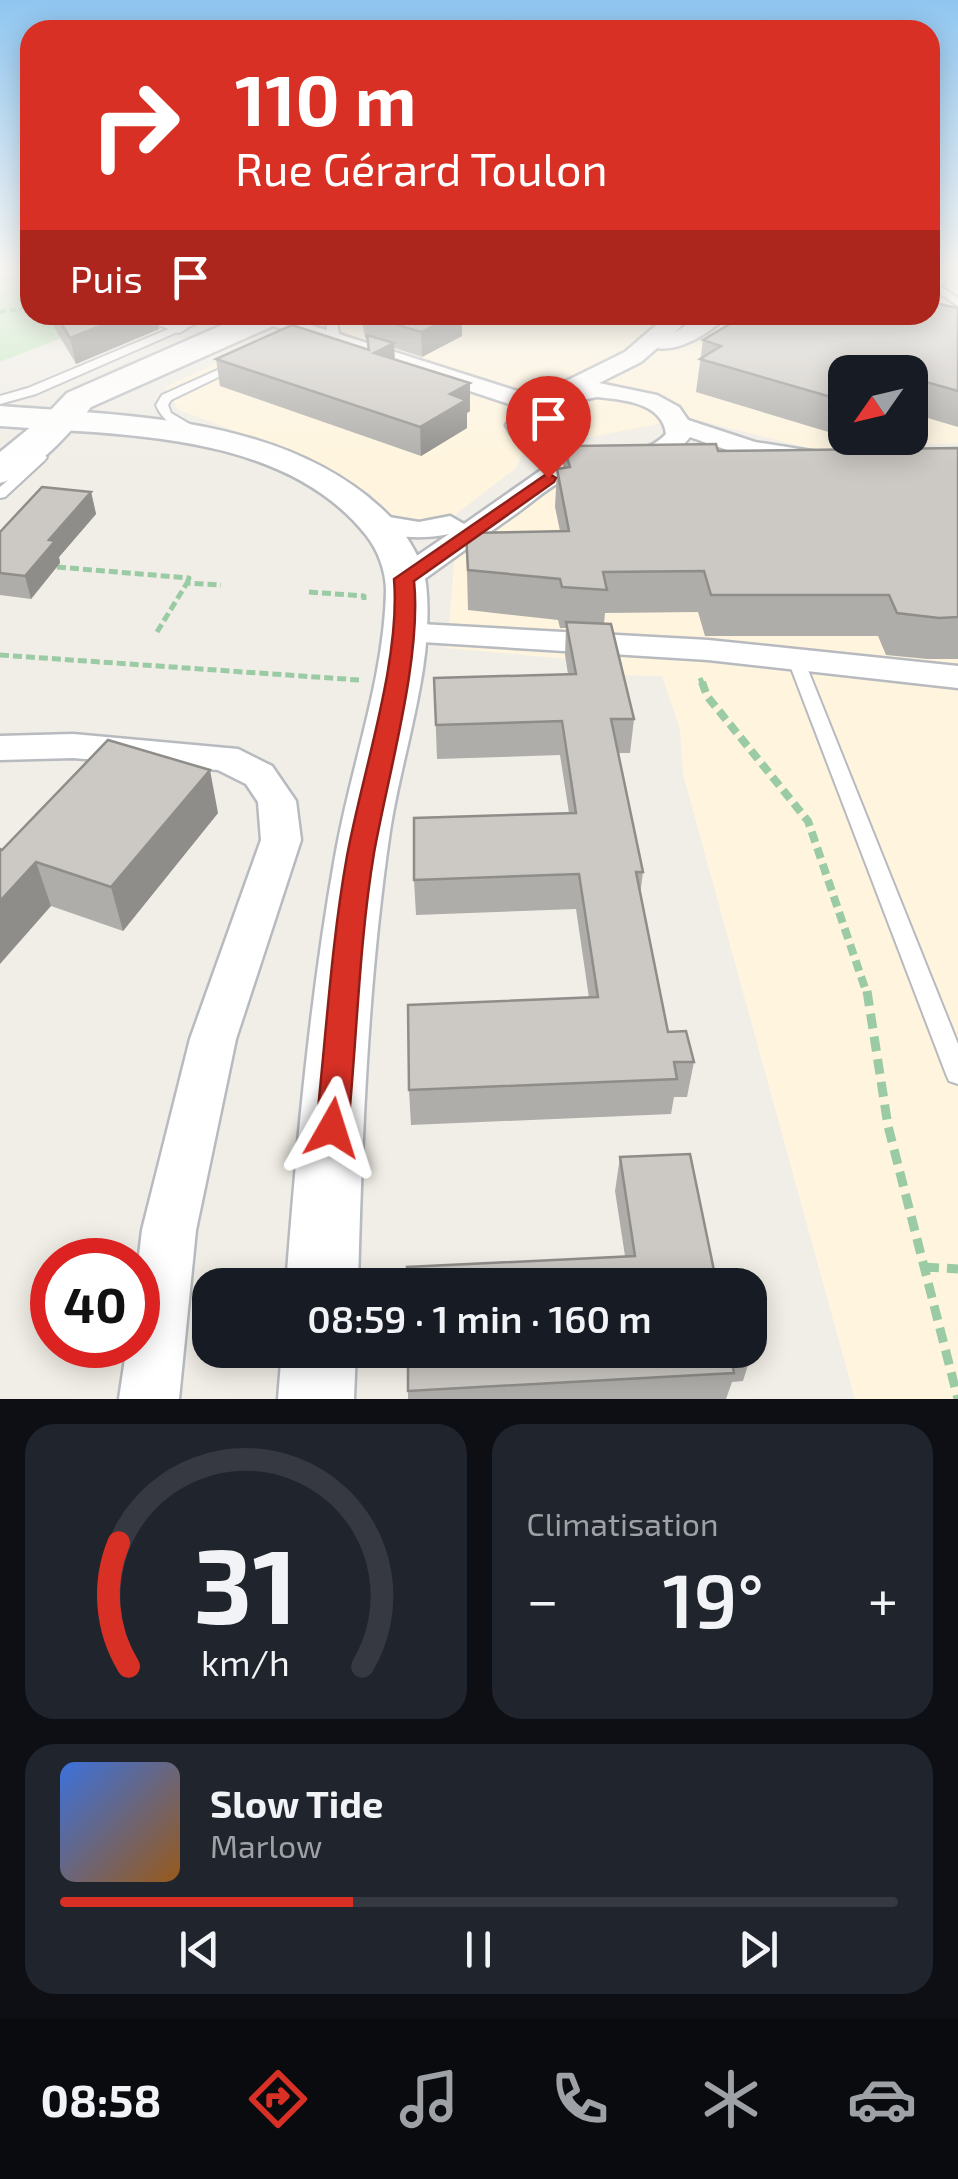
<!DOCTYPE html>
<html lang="fr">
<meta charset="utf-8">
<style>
body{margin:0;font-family:"Exo 2",sans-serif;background:#20242c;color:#f1f3f6;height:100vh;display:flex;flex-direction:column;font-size:38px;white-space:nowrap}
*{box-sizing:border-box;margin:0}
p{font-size:32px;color:#9ea1a6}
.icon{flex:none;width:55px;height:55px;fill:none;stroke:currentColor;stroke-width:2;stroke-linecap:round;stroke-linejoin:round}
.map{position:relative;height:1399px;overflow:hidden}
.sheet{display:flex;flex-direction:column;gap:25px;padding:25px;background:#0d0f14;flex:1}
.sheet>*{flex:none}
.top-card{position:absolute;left:20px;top:20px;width:920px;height:305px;border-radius:30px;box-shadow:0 5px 25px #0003;background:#d93025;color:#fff;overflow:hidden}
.needle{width:65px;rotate:236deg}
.tools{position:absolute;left:828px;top:355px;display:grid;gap:20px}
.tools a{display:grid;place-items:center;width:100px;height:100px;border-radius:20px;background:#171b24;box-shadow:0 5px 25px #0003;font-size:50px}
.speed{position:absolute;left:30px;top:1238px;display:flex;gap:20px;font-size:50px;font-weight:700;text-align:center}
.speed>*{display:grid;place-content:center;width:130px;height:130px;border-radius:50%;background:#171b24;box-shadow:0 5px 25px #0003;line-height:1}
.speed .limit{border:15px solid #d22;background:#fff;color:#111}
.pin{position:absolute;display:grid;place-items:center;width:85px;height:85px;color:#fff;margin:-102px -42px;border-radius:50% 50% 50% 0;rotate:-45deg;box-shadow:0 0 10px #0007}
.pin .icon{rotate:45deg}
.me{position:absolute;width:110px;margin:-55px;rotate:6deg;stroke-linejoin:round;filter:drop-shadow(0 0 8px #0008)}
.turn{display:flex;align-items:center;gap:35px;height:210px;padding:0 50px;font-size:45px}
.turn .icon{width:130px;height:130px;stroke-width:2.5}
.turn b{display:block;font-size:70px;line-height:85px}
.then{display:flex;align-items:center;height:95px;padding:0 50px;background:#0003;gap:20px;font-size:38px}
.big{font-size:75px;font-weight:600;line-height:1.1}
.sheet .widget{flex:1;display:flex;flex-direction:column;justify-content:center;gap:15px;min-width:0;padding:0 35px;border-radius:30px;background:#20242c}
.sheet .dial{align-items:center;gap:0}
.dial svg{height:260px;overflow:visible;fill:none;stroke:#363941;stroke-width:7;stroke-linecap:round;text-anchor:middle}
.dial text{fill:#f1f3f6;stroke:none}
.song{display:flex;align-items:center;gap:30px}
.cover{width:120px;height:120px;border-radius:15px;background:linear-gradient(135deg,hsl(220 70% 55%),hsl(30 70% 35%))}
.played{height:10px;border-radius:5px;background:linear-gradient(90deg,#d93025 35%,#363941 35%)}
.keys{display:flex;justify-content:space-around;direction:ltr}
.heat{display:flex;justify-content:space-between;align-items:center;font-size:55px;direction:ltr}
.sheet .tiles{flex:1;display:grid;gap:25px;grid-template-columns:1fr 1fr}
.widget:last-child{grid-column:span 2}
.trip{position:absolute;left:192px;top:1268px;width:575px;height:100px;border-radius:30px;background:#171b24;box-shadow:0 5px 25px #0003;font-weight:600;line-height:100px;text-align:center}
.dock{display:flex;height:160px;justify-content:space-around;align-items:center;background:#090b0e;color:#9ea1a6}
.dock .icon{width:70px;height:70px}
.dock .current{color:#d93025}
.dock b{font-size:45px;color:#f1f3f6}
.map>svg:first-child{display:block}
.commercial{fill:#fff5de;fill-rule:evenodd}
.green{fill:#c5e9c2}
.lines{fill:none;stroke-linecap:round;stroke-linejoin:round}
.service-casing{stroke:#b7babe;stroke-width:4}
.pedestrian-casing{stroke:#b7babe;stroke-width:4}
.minor-casing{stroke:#b7babe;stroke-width:5}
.tertiary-casing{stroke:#b7babe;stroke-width:5}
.secondary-casing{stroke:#b8bcc1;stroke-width:5}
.path-far3{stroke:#9acba5;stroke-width:4;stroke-dasharray:6 4;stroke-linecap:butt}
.path-far2{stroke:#9acba5;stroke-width:5;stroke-dasharray:9 4;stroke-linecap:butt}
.path-far1{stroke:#9acba5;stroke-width:8;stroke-dasharray:11 6;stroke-linecap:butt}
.path{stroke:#9acba5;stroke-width:9;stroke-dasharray:15 8;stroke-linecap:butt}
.service{fill:#fff;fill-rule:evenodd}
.pedestrian{fill:#fff;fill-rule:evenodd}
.minor{fill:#fff;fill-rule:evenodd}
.tertiary{fill:#fff;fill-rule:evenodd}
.secondary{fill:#fff;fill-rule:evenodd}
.wall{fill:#afada9}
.shaded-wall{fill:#8f8d89}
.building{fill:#ccc9c4;stroke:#8f8d89;stroke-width:2.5}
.route{fill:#d93025;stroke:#8d1f18;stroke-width:2.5}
</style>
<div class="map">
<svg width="958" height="1399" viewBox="0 0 958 1399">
<rect width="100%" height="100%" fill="#f1eee7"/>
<!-- commercial -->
<path class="commercial" d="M930,271L958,296V443L813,449L689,418L524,450L515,469L448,520L403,526L369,493L318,462L179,410L165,387L322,315H930ZM845,372H910V438H845Z
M958,469V1399H855L683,774L680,729L662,676L612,675L610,663L447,648L455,556L562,479Z"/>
<!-- green -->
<path class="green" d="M0,270H30V315H44L52,325L69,335L0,362Z"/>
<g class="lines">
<defs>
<path id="service" d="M930,279L958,298V306L930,287Z
M202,315H216L36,394L0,404V396L28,388Z
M336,315H350L337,322L340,338L334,341L328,338L326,321Z
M233,363L243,365L171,400L168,405L171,413L203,432V438C185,438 162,421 156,405L162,395Z
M40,453L47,457L45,460L5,497L0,498V487Z
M796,655L804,660L958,1044V1084L949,1081L946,1074L788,660Z"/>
<path id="pedestrian" d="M132,315H157L188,328L179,333Z"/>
<path id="minor" d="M279,315L536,397L559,390L562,383L625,352L668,315H692L674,333L702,315H728C711,332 681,352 657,348L641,362L599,383L657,395L679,407L688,420L755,442L818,452L822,458C804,479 715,446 690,437C656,481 606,461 562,481C546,489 531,503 517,513C483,537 449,561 415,586H393L389,579L393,572L449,534C420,540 396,537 367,530L363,524L367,518L377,515L419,522L450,516L464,524L541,470L558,465C535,459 517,448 506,425L518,407L273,326L270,321ZM597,397C623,400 662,402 666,434C637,465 553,468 532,425L543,412L558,405Z
M402,623L708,640L958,666V688L708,660L390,640L386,633L390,626Z
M73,734L238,749L272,766L296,801L301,840L236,1039L196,1230L179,1399H119L127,1345H138V1264L142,1230L190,1039L261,840L258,802L246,784L218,770L73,758L0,760V736Z"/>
<path id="tertiary" d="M0,406C129,416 279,416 380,507C402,527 422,555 426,584C435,665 402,752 390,831C368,981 362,1134 358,1285H286C297,1142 310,998 335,857C350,769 384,681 386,591C386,571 378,550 366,535C283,431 120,435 0,426Z
M282,1350H356L354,1399H278Z"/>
<path id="secondary" d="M245,315H286L282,322L91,407C69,434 34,474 0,483V452L48,413L67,393Z"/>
</defs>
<!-- service casing -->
<use href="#service" class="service-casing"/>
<!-- pedestrian casing -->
<use href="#pedestrian" class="pedestrian-casing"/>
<!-- minor casing -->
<use href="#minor" class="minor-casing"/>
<!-- tertiary casing -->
<use href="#tertiary" class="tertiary-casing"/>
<!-- secondary casing -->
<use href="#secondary" class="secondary-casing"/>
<!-- path-far3 -->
<path class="path-far3" d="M0,312L24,308L30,297
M538,315L551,319"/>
<!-- path-far2 -->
<path class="path-far2" d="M57,567L189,578L187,583
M309,592L364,596V600
M157,632L187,583L221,585
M0,655L359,680
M700,678L703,685"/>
<!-- path-far1 -->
<path class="path-far1" d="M702,682L707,696L808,821L867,994"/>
<!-- path -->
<path class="path" d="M867,991L888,1126L958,1399
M924,1267L958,1269"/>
<!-- service -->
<use href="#service" class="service"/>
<!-- pedestrian -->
<use href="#pedestrian" class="pedestrian"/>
<!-- minor -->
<use href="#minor" class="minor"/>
<!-- tertiary -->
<use href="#tertiary" class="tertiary"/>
<!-- secondary -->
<use href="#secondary" class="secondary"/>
</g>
<!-- wall -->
<path class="wall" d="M24,270H30V286L26,280Z
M958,308V427L911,413L845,372V437L696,392L703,340L735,321V315H930Z
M47,315H156L159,329L76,364Z
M361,315H462V336L422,357L394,348L395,359L470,411L467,413V428L421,456L220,386L216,359L368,350L367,339L365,338Z
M847,438H885L875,446Z
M564,448L718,451L958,448V659H927L886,655L878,636H705L698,612L605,613L604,624L634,719L630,753H618L643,872L640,896L668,1032L694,1062L687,1097H674L671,1114L411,1125L409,1090L589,998L576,909L416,915L414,880L569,813L560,755L437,759L434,678L568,674L565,655L566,628H560L558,620L468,610L467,573L466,533L560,531L555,507L557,469L563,468Z
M91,492L96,514L59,557L60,563L31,599L0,595V532Z
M218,813L123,931L51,906L2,850Z
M620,1157L717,1285L625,1256L615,1191Z
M753,1349L743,1381L732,1382L726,1399H408V1350Z"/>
<!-- shaded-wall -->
<path class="shaded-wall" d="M128,315H156L159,329L76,364L70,338Z
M456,315H462V336L422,357L421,332Z
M394,343L395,370L374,353Z
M919,380L911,413L910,415V388Z
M470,383V411L467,413V428L421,456L420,427L450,394Z
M877,438H885L875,446Z
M91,492L96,514L59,557L60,563L31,599L25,576L49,540Z
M210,770L218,813L123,931L111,887Z
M36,862L51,906L0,964V901Z"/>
<!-- building -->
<path class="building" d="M930,302L958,308V391L919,380L910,388V372H845V401L700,359L721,346L703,340L745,315H930Z
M56,315H128L70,338Z
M365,315H456L421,332Z
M292,325L369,350L367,335L394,343L374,353L470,383L450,394L466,400L420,427L216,359Z
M716,444L718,451L958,448V617L939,618L897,613L889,595H711L704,571L603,572L607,590L562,587L560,579L468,570L466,533L569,531L557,469L570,467L564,448L573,446Z
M42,487L91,492L49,540L55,541L25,576L0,573V532Z
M566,622L611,624L634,719H611L643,872H636L668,1032L686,1031L694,1062H674L677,1079L409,1090L408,1005L598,997L579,874L414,880V818L576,813L562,721L436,725L434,678L576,674Z
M108,740L210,770L111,887L36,862L0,901V849L2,850Z
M690,1154L717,1285H407V1267L635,1256L620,1157Z
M408,1350H742L730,1351L734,1373L408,1391Z"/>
<!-- sky -->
<linearGradient id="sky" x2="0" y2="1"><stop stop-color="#8fc6f1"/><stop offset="0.58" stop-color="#f9f7f4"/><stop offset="1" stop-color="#f9f7f4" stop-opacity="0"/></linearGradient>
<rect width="958" height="466" fill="url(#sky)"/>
<!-- route -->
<path class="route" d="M548,473L556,478L554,482L414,581C422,657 388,775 374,853C359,943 357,1038 348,1128L344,1139L332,1143L320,1139L316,1128C326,1038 331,945 347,856C362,774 401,660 394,579Z"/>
</svg>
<div class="tools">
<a><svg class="needle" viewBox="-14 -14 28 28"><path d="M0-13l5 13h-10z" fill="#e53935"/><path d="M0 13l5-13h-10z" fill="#9ea1a6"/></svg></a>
</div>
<div class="speed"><div class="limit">40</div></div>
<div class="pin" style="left:548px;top:478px;background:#d93025"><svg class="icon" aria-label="arrive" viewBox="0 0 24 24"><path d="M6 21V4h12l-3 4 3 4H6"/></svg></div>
<svg class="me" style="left:332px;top:1128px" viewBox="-20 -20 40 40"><path d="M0-17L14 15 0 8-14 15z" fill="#d93025" stroke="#fff" stroke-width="4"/></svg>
<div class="trip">08:59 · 1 min · 160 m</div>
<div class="top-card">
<div class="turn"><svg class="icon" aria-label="right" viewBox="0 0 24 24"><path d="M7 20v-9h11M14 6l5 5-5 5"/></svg><div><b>110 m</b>Rue Gérard Toulon</div></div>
<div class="then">Puis<svg class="icon" aria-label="arrive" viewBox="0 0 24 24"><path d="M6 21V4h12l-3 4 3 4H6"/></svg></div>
</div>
</div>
<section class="sheet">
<div class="tiles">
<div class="widget dial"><svg viewBox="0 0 100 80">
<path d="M14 69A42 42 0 1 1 86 69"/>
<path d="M14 69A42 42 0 0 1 11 31" stroke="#d93025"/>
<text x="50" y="56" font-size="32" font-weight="700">31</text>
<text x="50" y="72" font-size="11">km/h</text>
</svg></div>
<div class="widget"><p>Climatisation</p>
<div class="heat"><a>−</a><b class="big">19°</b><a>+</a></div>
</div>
<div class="widget">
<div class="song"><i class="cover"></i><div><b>Slow Tide</b><p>Marlow</p></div></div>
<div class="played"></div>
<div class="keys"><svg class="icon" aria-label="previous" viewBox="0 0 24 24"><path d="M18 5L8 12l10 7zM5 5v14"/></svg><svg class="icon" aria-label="pause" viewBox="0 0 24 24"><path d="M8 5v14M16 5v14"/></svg><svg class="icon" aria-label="next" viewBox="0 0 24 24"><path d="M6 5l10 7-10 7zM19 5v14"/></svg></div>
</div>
</div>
</section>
<nav class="dock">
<b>08:58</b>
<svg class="icon current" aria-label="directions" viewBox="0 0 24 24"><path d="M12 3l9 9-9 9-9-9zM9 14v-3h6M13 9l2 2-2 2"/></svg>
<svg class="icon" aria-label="music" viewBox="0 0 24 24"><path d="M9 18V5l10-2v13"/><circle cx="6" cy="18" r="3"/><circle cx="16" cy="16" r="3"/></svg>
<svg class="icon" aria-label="phone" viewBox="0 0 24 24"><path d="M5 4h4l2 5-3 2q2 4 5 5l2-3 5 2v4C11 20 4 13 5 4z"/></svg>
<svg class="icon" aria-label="climate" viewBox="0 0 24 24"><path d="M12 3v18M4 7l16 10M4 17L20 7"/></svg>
<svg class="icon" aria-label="car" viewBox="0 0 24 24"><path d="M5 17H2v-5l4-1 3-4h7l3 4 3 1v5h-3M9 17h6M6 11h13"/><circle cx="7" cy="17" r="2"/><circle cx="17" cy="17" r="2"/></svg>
</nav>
